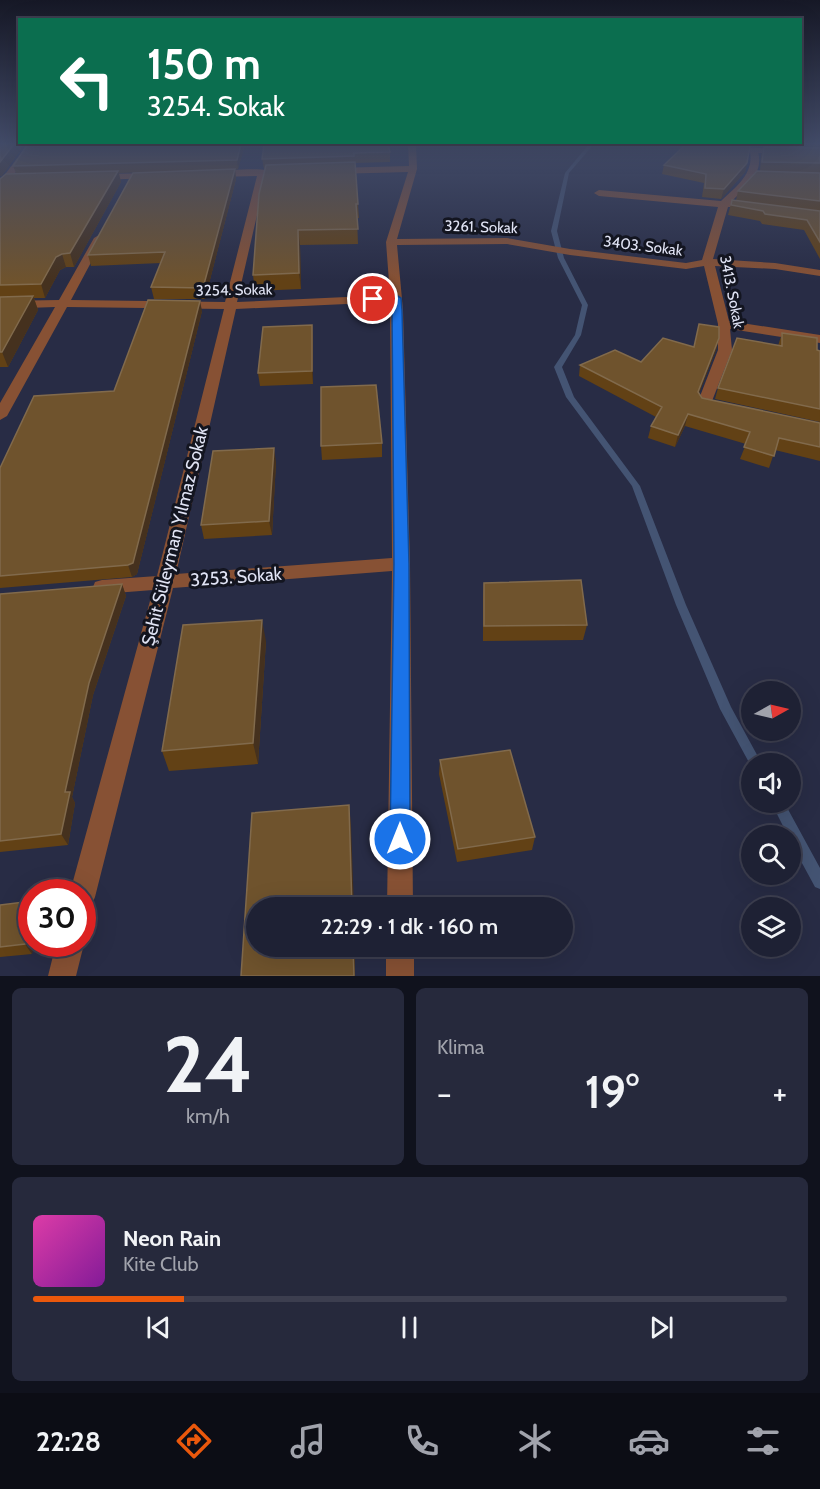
<!DOCTYPE html>
<html lang="tr">
<meta charset="utf-8">
<style>
body{margin:0;font-family:Cabin,sans-serif;background:#26293c;color:#f1f3f6;height:100vh;display:flex;flex-direction:column;font-size:22px;white-space:nowrap}
*{box-sizing:border-box;margin:0}
p{font-size:20px;color:#a1a3ac}
.icon{flex:none;width:33px;height:33px;fill:none;stroke:currentColor;stroke-width:2;stroke-linecap:round;stroke-linejoin:round}
.map{position:relative;height:976px;overflow:hidden}
.sheet{display:flex;flex-direction:column;gap:12px;padding:12px;background:#10121d;flex:1}
.sheet>*{flex:none}
.top-card{position:absolute;left:18px;top:18px;width:784px;height:126px;border-radius:0px;box-shadow:0 6px 24px #0002,0 0 0 2px #3c3e4f;background:#0b6e4f;color:#fff;overflow:hidden}
.needle{width:39px;rotate:82deg}
.controls{position:absolute;left:741px;top:681px;display:grid;gap:12px}
.controls a{display:grid;place-items:center;width:60px;height:60px;border-radius:50%;background:#1e2134;box-shadow:0 6px 24px #0002,0 0 0 2px #3c3e4f;font-size:30px}
.speed{position:absolute;left:18px;top:879px;display:flex;gap:12px;font-size:30px;font-weight:700;text-align:center}
.speed>*{display:grid;place-content:center;width:78px;height:78px;border-radius:50%;background:#1e2134;box-shadow:0 6px 24px #0002,0 0 0 2px #3c3e4f;line-height:1}
.speed .limit{border:9px solid #d22;background:#fff;color:#111}
.pin{position:absolute;display:grid;place-items:center;width:51px;height:51px;color:#fff;margin:-26px;border:3px solid #fff;border-radius:50%;box-shadow:0 2px 6px #0007}
.me{position:absolute;width:66px;margin:-33px;rotate:0deg;stroke-linejoin:round;filter:drop-shadow(0 0 4px #0008)}
.turn{display:flex;align-items:center;gap:21px;height:126px;padding:0 30px;font-size:27px}
.turn .icon{width:78px;height:78px;stroke-width:2.5}
.turn b{display:block;font-size:42px;line-height:51px}
.big{font-size:45px;font-weight:600;line-height:1.1}
.sheet .widget{flex:1;display:flex;flex-direction:column;justify-content:center;gap:9px;min-width:0;padding:0 21px;border-radius:9px;background:#26293c}
.sheet .dial{align-items:center;gap:0}
.dial b{font-size:78px;line-height:1}
.song{display:flex;align-items:center;gap:18px}
.cover{width:72px;height:72px;border-radius:9px;background:linear-gradient(135deg,hsl(320 70% 55%),hsl(290 70% 35%))}
.played{height:6px;border-radius:3px;background:linear-gradient(90deg,#ea580c 20%,#3c3e4f 20%)}
.keys{display:flex;justify-content:space-around;direction:ltr}
.heat{display:flex;justify-content:space-between;align-items:center;font-size:33px;direction:ltr}
.sheet .tiles{flex:1;display:grid;gap:12px;grid-template-columns:1fr 1fr}
.widget:last-child{grid-column:span 2}
.trip{position:absolute;left:246px;top:897px;width:327px;height:60px;border-radius:30px;background:#1e2134;box-shadow:0 6px 24px #0002,0 0 0 2px #3c3e4f;font-weight:600;line-height:60px;text-align:center}
.dock{display:flex;height:96px;justify-content:space-around;align-items:center;background:#0c0d15;color:#a1a3ac}
.dock .icon{width:42px;height:42px}
.dock .active{color:#ea580c}
.dock b{font-size:27px;color:#f1f3f6}
.map>svg:first-child{display:block}
.lines{fill:none;stroke-linecap:round;stroke-linejoin:round}
.stream{fill:#445473;fill-rule:evenodd}
.minor{fill:#875134;fill-rule:evenodd}
.tertiary{fill:#875134;fill-rule:evenodd}
.wall{fill:#624115}
.shaded-wall{fill:#45311e}
.building{fill:#6f532d;stroke:#816a4c;stroke-width:1.5}
.route{fill:#1a73e8;stroke:#114b97;stroke-width:1.5}
.labels{text-anchor:middle;dominant-baseline:central;stroke-width:6;stroke-linejoin:round;paint-order:stroke}
.far-street-label{font-size:15px;fill:#e1e4f5;stroke:#131520}
.street-label{font-size:18px;fill:#e1e4f5;stroke:#131520}
</style>
<div class="map">
<svg width="820" height="976" viewBox="0 0 820 976">
<rect width="100%" height="100%" fill="#282c45"/>
<g class="lines">
<!-- stream -->
<path class="stream" d="M589,144H594L569,173L557,231L564,258L588,305L581,335L562,367L574,397L640,486L686,605L731,707L762,764H752V768L720,709L676,605L632,486L566,397L554,367L575,335L582,305L558,258L551,231L565,173Z
M771,802H784L820,868V889L815,887L790,841V836H788Z"/>
<!-- minor -->
<path class="minor" d="M28,144H37L3,189L0,190V181Z
M408,144H416L417,169L397,239L507,238L570,249L686,263L702,260L718,207L599,196L594,193L599,190L721,201C737,186 754,174 750,151L757,149C766,172 746,187 731,202L736,203V207H728L713,259L775,263L820,270V276L775,269L715,266L729,321L820,335V343L730,329L732,350L712,401L724,404L726,407L719,411L699,407L697,404L718,350V324L704,266L686,269L570,255L507,244L397,245L403,310L410,564L413,908H387L392,571L173,588L95,897L91,906L82,910V892H70L153,590L102,594L95,592L93,587L95,582L102,580L157,576L224,309L67,307L7,416L0,420V403L55,307L0,309V301L59,300L94,238L99,235L104,238L71,300L225,302L257,176L214,177L210,174L214,171C228,171 266,166 276,173L266,176L237,302L390,295L386,242L408,172L334,174L330,171L334,168L409,166ZM390,302L392,558L176,574L236,309Z
M152,173L155,174V178L97,180L93,177L97,174Z
M82,941L84,944L76,976H48L56,944H82Z
M386,946H414V976H386Z"/>
<!-- tertiary -->
<path class="tertiary" d="M683,144L820,151V155L754,153Z"/>
</g>
<!-- wall -->
<path class="wall" d="M245,144L238,169L235,170L236,179L205,299H154L151,287L161,263L91,266L88,255L194,171L119,173L121,182L74,267H66L60,270L45,298H34L38,310L8,367H0V179L16,173L13,166Z
M264,144L390,152V162L355,163L358,204L359,218H357L358,244L300,245L301,289L255,291L253,275L265,169H264L262,159Z
M679,144H820V173L760,171L761,155L764,147H789L749,145L747,163L745,172L721,199L702,197L704,183L662,174L664,165L680,150Z
M820,173V259L804,230L762,224L760,221L728,215L732,200H736L738,191Z
M202,311L137,574L132,577L0,588V468L114,391Z
M782,333L817,350L820,351V422L715,399L718,388L778,346Z
M313,337V384L260,386L258,373Z
M719,338L716,350L699,393L702,398L820,423V461L775,450L769,468L740,459L746,444L685,426L675,447L648,438L651,426L656,417L579,376L580,365L641,362Z
M382,443V457L322,460L321,446Z
M276,462L272,535L204,539L201,525Z
M484,583L587,625L583,640L483,641V598Z
M122,584L126,596L93,695L72,797L75,803L68,845L0,852V594Z
M266,641L258,764L169,771L162,751Z
M440,760L535,837L532,850L457,862L439,774Z
M0,905L32,954L0,957Z"/>
<!-- shaded-wall -->
<path class="shaded-wall" d="M14,144H25L2,176H0V162Z
M241,144H245L238,169L237,160Z
M747,163L745,172L721,199L724,189Z
M235,169L236,179L205,299L203,288Z
M118,171L121,182L74,267L70,253Z
M298,230L300,245L301,289L299,273Z
M62,254L66,267L60,270L45,298L41,284L56,257Z
M33,296L38,310L8,367L2,352Z
M200,301L202,311L137,574L132,577L128,565Z
M312,325L313,337V384L312,371Z
M719,338L716,350L695,403L698,392Z
M688,414L685,426L675,447L678,435Z
M274,448L276,462L272,535L269,521Z
M122,584L126,596L93,695L72,797L75,803L68,845L61,834L65,792L89,683Z
M262,620L266,641L258,764L253,743Z
M349,805L351,825L354,908H352Z
M32,918V944H35L32,954L25,944Z
M353,946H355V976H354Z"/>
<!-- building -->
<path class="building" d="M0,144H14L0,162Z
M28,144H241L237,160L13,166Z
M264,144H388L390,152L354,153V156L262,159Z
M682,144H741L750,146L747,163L724,189L705,188L706,174L664,165L683,147Z
M764,147L820,148V163L762,162Z
M355,162L358,204H356L358,229L298,230L299,273L253,275L259,194L266,165Z
M235,169L203,288L151,287L165,252L88,255L133,173Z
M118,171L70,253L62,254L56,257L41,284L0,285V179L6,174Z
M757,171L820,173V201L738,191Z
M732,200L820,211V242L807,220L765,214L763,211L731,205Z
M33,296L2,352H0V297Z
M148,300L200,301L133,563L128,565L0,576V468L34,396L114,391Z
M699,324L719,327V338L698,392L702,398L820,423V447L779,438L774,456L744,447L750,432L688,414L678,435L651,426L662,407L580,365L615,350L641,362L663,338L694,347Z
M312,325V371L258,373L263,327Z
M782,333L817,338V350L820,351V409L718,388L737,338L782,346Z
M376,385L382,443L321,446V387Z
M274,448L269,521L201,525L213,451Z
M581,580L587,625L484,626V583Z
M122,584L89,683L65,792H70L61,834L0,841V594Z
M262,620L253,743L162,751L183,625Z
M510,750L535,837L458,849L440,760Z
M349,805L352,908H256V946H353L354,976H241L252,813Z
M32,901V918L25,944L0,947V905Z"/>
<!-- sky -->
<linearGradient id="sky" x2="0" y2="1"><stop stop-color="#161826"/><stop offset="0.51" stop-color="#424b68"/><stop offset="1" stop-color="#424b68" stop-opacity="0"/></linearGradient>
<rect width="820" height="281" fill="url(#sky)"/>
<!-- route -->
<path class="route" d="M396,295L401,298L402,310L409,564L410,839L407,846L400,849L393,846L390,839L394,564L392,310V301L373,302L368,299L373,296Z"/>
<g class="labels">
<!-- far-street labels -->
<g class="far-street-label">
<text transform="translate(481 227) rotate(2)">3261. Sokak</text>
<text transform="translate(643 246) rotate(7)">3403. Sokak</text>
<text transform="translate(234 290) rotate(-1)">3254. Sokak</text>
<text transform="translate(732 292) rotate(79)">3413. Sokak</text>
</g>
<!-- street labels -->
<g class="street-label">
<text transform="translate(175 536) rotate(-76)">Şehit Süleyman Yılmaz Sokak</text>
<text transform="translate(236 577) rotate(-4)">3253. Sokak</text>
</g>
</g>
</svg>
<div class="controls">
<a><svg class="needle" viewBox="-14 -14 28 28"><path d="M0-13l5 13h-10z" fill="#e53935"/><path d="M0 13l5-13h-10z" fill="#a1a3ac"/></svg></a>
<a><svg class="icon" aria-label="sound" viewBox="0 0 24 24"><path d="M4 9h4l5-4v14l-5-4H4zM17 9q2 3 0 6"/></svg></a>
<a><svg class="icon" aria-label="search" viewBox="0 0 24 24"><circle cx="10" cy="10" r="6"/><path d="M15 15l6 6"/></svg></a>
<a><svg class="icon" aria-label="layers" viewBox="0 0 24 24"><path d="M12 4l9 5-9 5-9-5zM3 14l9 5 9-5"/></svg></a>
</div>
<div class="speed"><div class="limit">30</div></div>
<div class="pin" style="left:373px;top:299px;background:#d93025"><svg class="icon" aria-label="arrive" viewBox="0 0 24 24"><path d="M6 21V4h12l-3 4 3 4H6"/></svg></div>
<svg class="me" style="left:400px;top:839px" viewBox="-20 -20 40 40"><circle r="17" fill="#1a73e8" stroke="#fff" stroke-width="3"/><path d="M0-11L8 9 0 5-8 9z" fill="#fff"/></svg>
<div class="trip">22:29 · 1 dk · 160 m</div>
<div class="top-card">
<div class="turn"><svg class="icon" aria-label="left" viewBox="0 0 24 24"><path d="M17 20v-9H6M10 6l-5 5 5 5"/></svg><div><b>150 m</b>3254. Sokak</div></div>
</div>
</div>
<section class="sheet">
<div class="tiles">
<div class="widget dial"><b>24</b><p>km/h</p></div>
<div class="widget"><p>Klima</p>
<div class="heat"><a>−</a><b class="big">19°</b><a>+</a></div>
</div>
<div class="widget">
<div class="song"><i class="cover"></i><div><b>Neon Rain</b><p>Kite Club</p></div></div>
<div class="played"></div>
<div class="keys"><svg class="icon" aria-label="previous" viewBox="0 0 24 24"><path d="M18 5L8 12l10 7zM5 5v14"/></svg><svg class="icon" aria-label="pause" viewBox="0 0 24 24"><path d="M8 5v14M16 5v14"/></svg><svg class="icon" aria-label="next" viewBox="0 0 24 24"><path d="M6 5l10 7-10 7zM19 5v14"/></svg></div>
</div>
</div>
</section>
<nav class="dock">
<b>22:28</b>
<svg class="icon active" aria-label="directions" viewBox="0 0 24 24"><path d="M12 3l9 9-9 9-9-9zM9 14v-3h6M13 9l2 2-2 2"/></svg>
<svg class="icon" aria-label="music" viewBox="0 0 24 24"><path d="M9 18V5l10-2v13"/><circle cx="6" cy="18" r="3"/><circle cx="16" cy="16" r="3"/></svg>
<svg class="icon" aria-label="phone" viewBox="0 0 24 24"><path d="M5 4h4l2 5-3 2q2 4 5 5l2-3 5 2v4C11 20 4 13 5 4z"/></svg>
<svg class="icon" aria-label="climate" viewBox="0 0 24 24"><path d="M12 3v18M4 7l16 10M4 17L20 7"/></svg>
<svg class="icon" aria-label="car" viewBox="0 0 24 24"><path d="M5 17H2v-5l4-1 3-4h7l3 4 3 1v5h-3M9 17h6M6 11h13"/><circle cx="7" cy="17" r="2"/><circle cx="17" cy="17" r="2"/></svg>
<svg class="icon" aria-label="filters" viewBox="0 0 24 24"><path d="M4 7h16M4 17h16"/><circle cx="9" cy="7" r="2"/><circle cx="15" cy="17" r="2"/></svg>
</nav>
